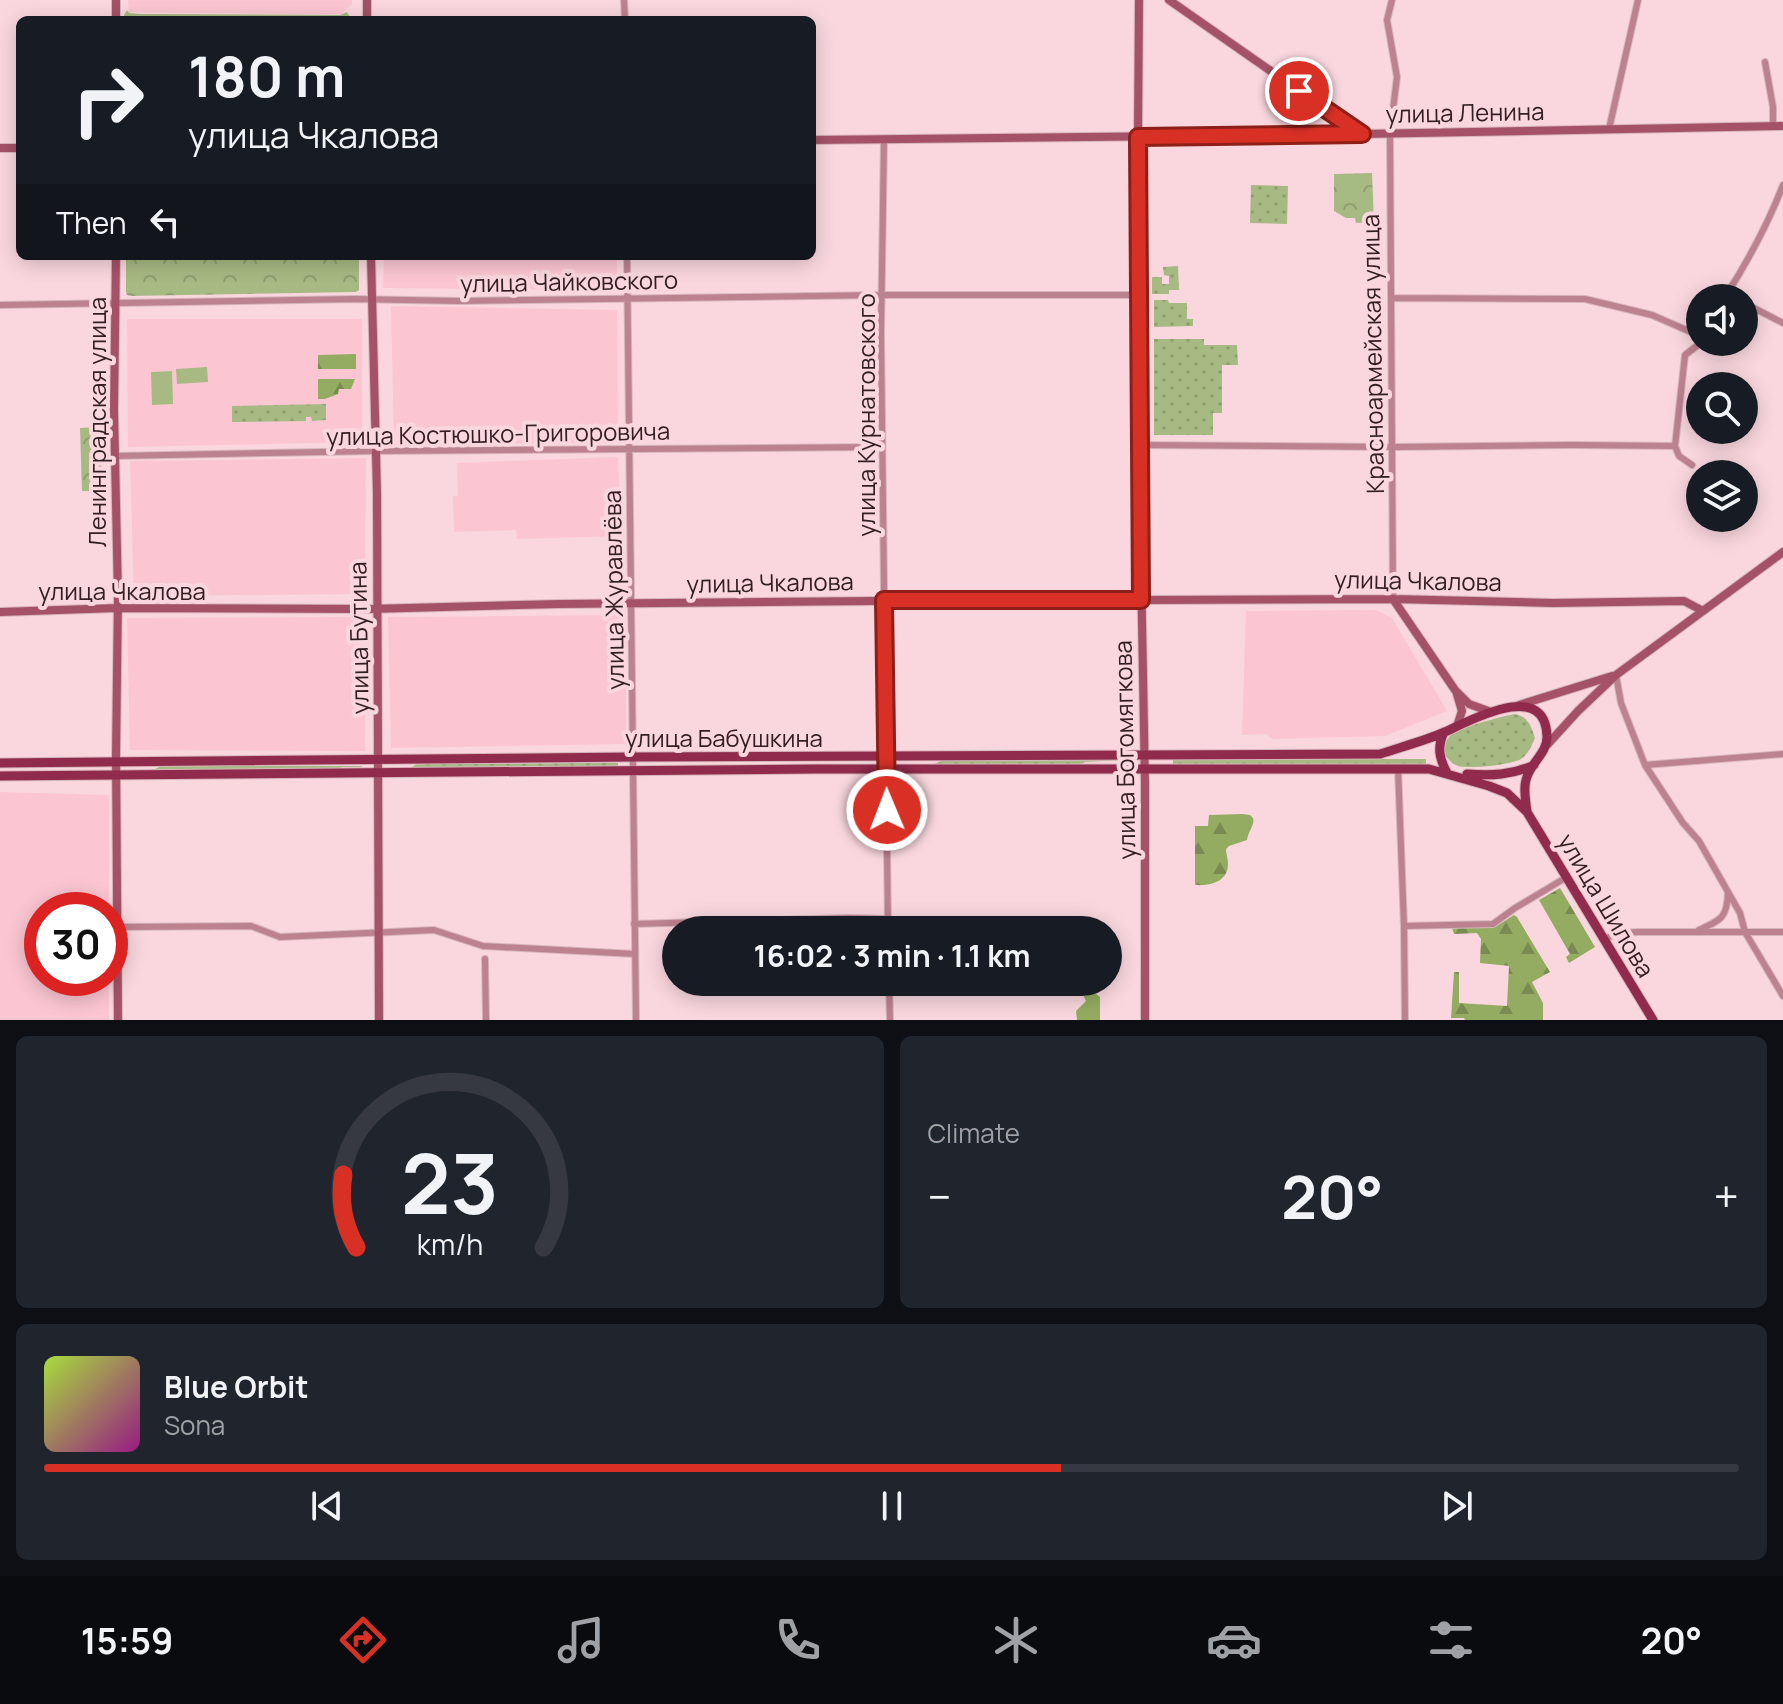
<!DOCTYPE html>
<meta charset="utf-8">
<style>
body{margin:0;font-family:Manrope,sans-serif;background:#20242c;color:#f1f3f6;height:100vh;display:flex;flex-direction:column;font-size:30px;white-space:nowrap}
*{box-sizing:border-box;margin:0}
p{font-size:26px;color:#9ea1a6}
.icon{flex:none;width:44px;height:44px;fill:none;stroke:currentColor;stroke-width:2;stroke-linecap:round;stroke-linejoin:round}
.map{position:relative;height:1020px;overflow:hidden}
.sheet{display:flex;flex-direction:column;gap:16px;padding:16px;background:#0d0f14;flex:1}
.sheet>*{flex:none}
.top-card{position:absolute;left:16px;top:16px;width:800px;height:244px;border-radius:12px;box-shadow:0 4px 20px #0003;background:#171b24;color:#f1f3f6;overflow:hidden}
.tools{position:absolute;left:1686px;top:284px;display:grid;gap:16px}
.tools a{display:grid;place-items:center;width:72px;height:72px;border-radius:50%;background:#171b24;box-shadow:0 4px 20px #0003;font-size:40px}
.speed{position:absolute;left:24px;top:892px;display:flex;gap:16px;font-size:40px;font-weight:700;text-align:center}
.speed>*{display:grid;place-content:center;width:104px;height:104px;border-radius:50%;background:#171b24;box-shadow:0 4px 20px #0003;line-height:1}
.speed .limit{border:12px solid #d22;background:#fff;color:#111}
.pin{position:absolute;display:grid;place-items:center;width:68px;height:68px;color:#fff;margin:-34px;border:4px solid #fff;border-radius:50%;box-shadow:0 2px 8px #0007}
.me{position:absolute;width:88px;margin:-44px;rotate:359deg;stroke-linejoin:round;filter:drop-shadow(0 0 6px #0008)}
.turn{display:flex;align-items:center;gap:28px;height:168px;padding:0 40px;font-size:36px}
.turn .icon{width:104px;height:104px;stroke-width:2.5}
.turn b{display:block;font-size:56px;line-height:68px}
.then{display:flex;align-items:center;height:76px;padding:0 40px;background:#0003;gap:16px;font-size:30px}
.big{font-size:60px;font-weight:700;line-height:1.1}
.sheet .card{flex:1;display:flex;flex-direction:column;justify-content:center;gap:12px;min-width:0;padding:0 28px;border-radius:12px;background:#20242c}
.sheet .dial{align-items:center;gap:0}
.dial svg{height:208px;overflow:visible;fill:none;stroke:#363941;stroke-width:7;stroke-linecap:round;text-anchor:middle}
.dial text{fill:#f1f3f6;stroke:none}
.song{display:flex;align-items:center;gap:24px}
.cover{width:96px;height:96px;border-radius:12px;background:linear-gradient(135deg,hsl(80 70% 55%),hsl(310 70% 35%))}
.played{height:8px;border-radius:4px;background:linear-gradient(90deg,#d93025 60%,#363941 60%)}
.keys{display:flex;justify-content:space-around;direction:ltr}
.heat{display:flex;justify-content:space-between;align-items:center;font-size:44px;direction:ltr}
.sheet .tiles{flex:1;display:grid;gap:16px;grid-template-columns:1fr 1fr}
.card:last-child{grid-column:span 2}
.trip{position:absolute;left:662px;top:916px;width:460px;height:80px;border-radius:40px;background:#171b24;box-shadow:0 4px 20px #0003;font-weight:700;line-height:80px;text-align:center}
.tab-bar{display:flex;height:128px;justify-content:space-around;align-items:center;background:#090b0e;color:#9ea1a6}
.tab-bar .icon{width:56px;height:56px}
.tab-bar .current{color:#d93025}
.tab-bar b{font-size:36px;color:#f1f3f6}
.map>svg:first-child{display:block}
.built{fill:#fbc6d1}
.grass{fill:url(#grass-dots)}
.forest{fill:url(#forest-firs)}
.park{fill:url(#park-crowns)}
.pitch{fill:#a7ba83}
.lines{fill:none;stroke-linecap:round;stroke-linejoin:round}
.minor-casing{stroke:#d6b6bc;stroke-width:8}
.secondary-casing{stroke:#d6b6bc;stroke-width:10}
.primary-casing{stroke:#d6b6bc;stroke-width:11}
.minor{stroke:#bc828f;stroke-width:6}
.secondary{stroke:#a55268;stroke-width:8}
.primary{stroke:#912b4d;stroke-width:9}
.route-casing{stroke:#8d1f18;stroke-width:20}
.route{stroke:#d93025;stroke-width:14}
.labels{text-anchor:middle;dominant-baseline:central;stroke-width:8;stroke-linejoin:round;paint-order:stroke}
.street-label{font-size:24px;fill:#331e23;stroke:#fad7de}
</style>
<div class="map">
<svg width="1783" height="1020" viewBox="0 0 1783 1020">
<defs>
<pattern id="grass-dots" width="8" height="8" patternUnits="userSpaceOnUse" patternTransform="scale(2)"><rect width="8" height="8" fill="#a7ba83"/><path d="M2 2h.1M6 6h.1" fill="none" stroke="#909f71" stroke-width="1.8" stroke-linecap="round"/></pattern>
<pattern id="forest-firs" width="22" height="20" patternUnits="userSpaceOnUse" patternTransform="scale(2)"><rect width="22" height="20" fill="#93ac61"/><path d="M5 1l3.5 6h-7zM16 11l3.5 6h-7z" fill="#798b50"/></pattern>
<pattern id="park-crowns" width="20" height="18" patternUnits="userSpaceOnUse" patternTransform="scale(2)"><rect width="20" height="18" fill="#a7ba83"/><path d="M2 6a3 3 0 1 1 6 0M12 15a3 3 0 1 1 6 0" fill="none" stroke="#909f71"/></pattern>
</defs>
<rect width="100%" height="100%" fill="#fad7de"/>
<!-- built -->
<path class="built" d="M128,0H352V4L341,14L129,12Z
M384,256H617V290L383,288Z
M391,306L617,310L618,443L394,444Z
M127,319H362V442L128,447Z
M618,457L621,536L517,539L516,530L454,532L453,496H458L457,463Z
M366,458L365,594L134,596L130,461Z
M1376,610L1392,618L1447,711L1385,736L1272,739L1266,734L1242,735L1246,611Z
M626,615V744L391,748L388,617Z
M366,617L365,751L130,750L127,618Z
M0,792L109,795V910H42V978H109V1020H0Z"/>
<!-- grass -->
<path class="grass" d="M1251,185L1288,186L1287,224L1250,223Z
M1178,266L1179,290H1169V294H1152V277H1162V284H1169V276L1164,275L1163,267Z
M1154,300H1168L1169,303H1187V319H1193V326L1154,327Z
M1154,339H1204V345H1237L1238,365H1222V413H1213V435H1154Z
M326,404V420L312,421L311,417H306V421L232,422V406Z
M1514,714C1528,716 1531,726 1535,738C1532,746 1528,754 1521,759C1511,765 1470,769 1458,766C1452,764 1448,759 1444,754C1444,747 1445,741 1450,736C1460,727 1500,717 1514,714Z
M1173,759H1426V765H1173Z
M1124,760L1085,762L1081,764L907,765L934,764L941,761Z
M618,763V767L391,769L412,767L417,764Z
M161,766H361L362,767H342L338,769L131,770L155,769Z"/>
<!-- forest -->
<path class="forest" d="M356,354V369H318V355Z
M318,379H355L351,389H339L338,394L325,399H318Z
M1242,814L1250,815L1253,818C1255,825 1248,832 1247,840L1229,846L1226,849C1226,854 1228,859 1228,864C1228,882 1210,886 1195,885V826H1208L1209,815Z
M1560,888L1595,947L1569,963L1566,957L1570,954L1539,900Z
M1514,915L1517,917L1550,972L1532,982L1543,1003V1020H1465L1464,1018H1451L1454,972H1459V1003L1507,1006L1509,966L1480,963L1481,939L1477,933L1454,934L1452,928L1495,927Z
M1089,988L1100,997V1020H1077L1076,1011L1086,1001L1083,995L1084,991Z"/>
<!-- park -->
<path class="park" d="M127,10L129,13L140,14L340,15L347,12L351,19L124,20V15Z
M1372,173L1374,222L1356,223L1355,218H1346L1334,211V174Z
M126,256H359V290L356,292L131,296L127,295L126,292Z
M101,427L102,491H82L80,428Z"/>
<!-- pitch -->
<path class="pitch" d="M207,367L208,382L177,384L176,369Z
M172,371L173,404L152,405L151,372Z"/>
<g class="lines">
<defs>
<path id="minor" d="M624,0L625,20
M1392,0L1387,20L1397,77L1390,134L1393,599
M1765,62L1773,107V126
M1609,129L1638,0
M884,139L881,334L888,930
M627,256L636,1020
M1727,294C1749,259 1768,224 1783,185
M1392,298L1585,299L1652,315L1700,336
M1744,303L1783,323
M0,305L354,299L460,301L882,295H1139
M1139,445L1394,447L1571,445L1675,446
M114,456L376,451L882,447
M1692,465L1679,456L1675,446L1685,355L1702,342
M1616,675L1621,703L1645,765L1683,823L1699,841L1740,913L1745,932L1783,996
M1645,765L1783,754
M1398,768L1404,926L1405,1020
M634,924L848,918L887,919
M1404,926L1493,924L1515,908L1567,877
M117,927L251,926L280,937L434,930L483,946L635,954
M1699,930C1721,920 1727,918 1728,893
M1604,939L1619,933L1638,932H1783
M485,959L486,1020
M889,982L890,1020"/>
<path id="secondary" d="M116,0V20
M367,0V20
M1139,0L1138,137L1140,511L1145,784V1020
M1169,0L1361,134
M812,140L1362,134L1783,126
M0,148H20
M116,256L114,410L118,596L116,756L118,1020
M371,256L377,494L379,1020
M1393,599L1455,690L1469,704L1491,712
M0,612L117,608L369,609L559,604L873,601L1393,599L1553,603L1684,601L1703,611
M1457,694L1462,711L1457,726
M1519,705L1612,676
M1547,745L1578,711L1616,675L1783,552"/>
<path id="primary" d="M1444,732C1437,747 1439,758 1447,773
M0,763L633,757L1380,754C1401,747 1424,741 1445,732C1471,720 1545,679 1547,736C1548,753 1529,764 1526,780C1523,790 1526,802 1527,812
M1467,774C1491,776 1512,775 1534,765
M0,776L814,769H1429L1489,786L1507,793L1527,812L1653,1020"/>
</defs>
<!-- minor casing -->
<use href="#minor" class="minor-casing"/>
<!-- secondary casing -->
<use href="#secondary" class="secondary-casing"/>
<!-- primary casing -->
<use href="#primary" class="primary-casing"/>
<!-- minor -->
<use href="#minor" class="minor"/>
<!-- secondary -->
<use href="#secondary" class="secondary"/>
<!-- primary -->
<use href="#primary" class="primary"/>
</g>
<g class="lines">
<defs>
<path id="route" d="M887,810L884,600H1141L1138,137L1362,134L1299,91"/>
</defs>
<!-- route casing -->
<use href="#route" class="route-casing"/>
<!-- route -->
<use href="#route" class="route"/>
</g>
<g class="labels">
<!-- street labels -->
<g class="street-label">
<text transform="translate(1465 112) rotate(-1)">улица Ленина</text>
<text transform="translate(569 281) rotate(-1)">улица Чайковского</text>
<text transform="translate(1372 354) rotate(-91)">Красноармейская улица</text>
<text transform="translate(865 415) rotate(-90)">улица Курнатовского</text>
<text transform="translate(96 422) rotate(-90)">Ленинградская улица</text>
<text transform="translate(498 433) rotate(-1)">улица Костюшко-Григоровича</text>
<text transform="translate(1418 580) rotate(1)">улица Чкалова</text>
<text transform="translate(770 582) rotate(-1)">улица Чкалова</text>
<text x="122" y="590">улица Чкалова</text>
<text transform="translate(613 590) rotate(-91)">улица Журавлёва</text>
<text transform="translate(358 638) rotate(-91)">улица Бутина</text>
<text x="724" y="737">улица Бабушкина</text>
<text transform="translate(1124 750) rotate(-91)">улица Богомягкова</text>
<text transform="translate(1607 905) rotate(59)">улица Шилова</text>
</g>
</g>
</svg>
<div class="tools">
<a><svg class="icon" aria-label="sound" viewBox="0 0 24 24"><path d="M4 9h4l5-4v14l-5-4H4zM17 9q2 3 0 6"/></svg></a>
<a><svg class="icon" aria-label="search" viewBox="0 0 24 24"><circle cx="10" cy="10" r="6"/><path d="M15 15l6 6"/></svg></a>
<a><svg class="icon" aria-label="layers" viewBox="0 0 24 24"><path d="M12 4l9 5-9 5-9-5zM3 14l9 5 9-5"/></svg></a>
</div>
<div class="speed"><div class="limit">30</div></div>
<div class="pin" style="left:1299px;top:91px;background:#d93025"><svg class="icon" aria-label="arrive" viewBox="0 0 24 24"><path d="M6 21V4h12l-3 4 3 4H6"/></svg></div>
<svg class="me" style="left:887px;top:810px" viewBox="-20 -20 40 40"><circle r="17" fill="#d93025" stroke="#fff" stroke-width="3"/><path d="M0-11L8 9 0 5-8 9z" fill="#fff"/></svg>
<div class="trip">16:02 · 3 min · 1.1 km</div>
<div class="top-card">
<div class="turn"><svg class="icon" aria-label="right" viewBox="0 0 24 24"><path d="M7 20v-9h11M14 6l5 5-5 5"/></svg><div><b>180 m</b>улица Чкалова</div></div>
<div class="then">Then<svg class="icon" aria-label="left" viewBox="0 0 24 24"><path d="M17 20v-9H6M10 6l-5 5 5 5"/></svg></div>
</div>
</div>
<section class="sheet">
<div class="tiles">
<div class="card dial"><svg viewBox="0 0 100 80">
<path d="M14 69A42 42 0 1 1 86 69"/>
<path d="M14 69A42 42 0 0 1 9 41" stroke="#d93025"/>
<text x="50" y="56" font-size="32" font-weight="700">23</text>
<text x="50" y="72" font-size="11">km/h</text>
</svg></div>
<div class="card"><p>Climate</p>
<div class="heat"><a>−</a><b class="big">20°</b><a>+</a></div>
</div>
<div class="card">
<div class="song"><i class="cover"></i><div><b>Blue Orbit</b><p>Sona</p></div></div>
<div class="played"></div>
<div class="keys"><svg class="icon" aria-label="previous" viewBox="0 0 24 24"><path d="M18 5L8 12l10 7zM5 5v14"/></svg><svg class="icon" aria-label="pause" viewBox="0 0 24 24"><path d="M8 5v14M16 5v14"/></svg><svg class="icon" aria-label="next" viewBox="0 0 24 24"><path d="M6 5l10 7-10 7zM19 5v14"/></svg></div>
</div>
</div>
</section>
<nav class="tab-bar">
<b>15:59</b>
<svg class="icon current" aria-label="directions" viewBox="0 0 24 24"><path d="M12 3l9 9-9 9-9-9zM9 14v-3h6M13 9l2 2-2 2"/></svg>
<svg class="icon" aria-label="music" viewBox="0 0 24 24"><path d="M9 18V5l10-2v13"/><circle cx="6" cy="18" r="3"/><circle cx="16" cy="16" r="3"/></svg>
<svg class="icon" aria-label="phone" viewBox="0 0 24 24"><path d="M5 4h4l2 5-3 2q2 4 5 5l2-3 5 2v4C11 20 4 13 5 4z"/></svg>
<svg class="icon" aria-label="climate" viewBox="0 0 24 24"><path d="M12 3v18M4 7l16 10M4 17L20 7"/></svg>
<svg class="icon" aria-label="car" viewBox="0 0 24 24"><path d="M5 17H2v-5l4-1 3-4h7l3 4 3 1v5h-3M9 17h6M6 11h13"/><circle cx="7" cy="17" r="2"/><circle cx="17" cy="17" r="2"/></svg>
<svg class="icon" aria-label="filters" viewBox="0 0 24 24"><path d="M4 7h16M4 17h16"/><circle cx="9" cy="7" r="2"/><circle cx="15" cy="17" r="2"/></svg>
<b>20°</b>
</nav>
